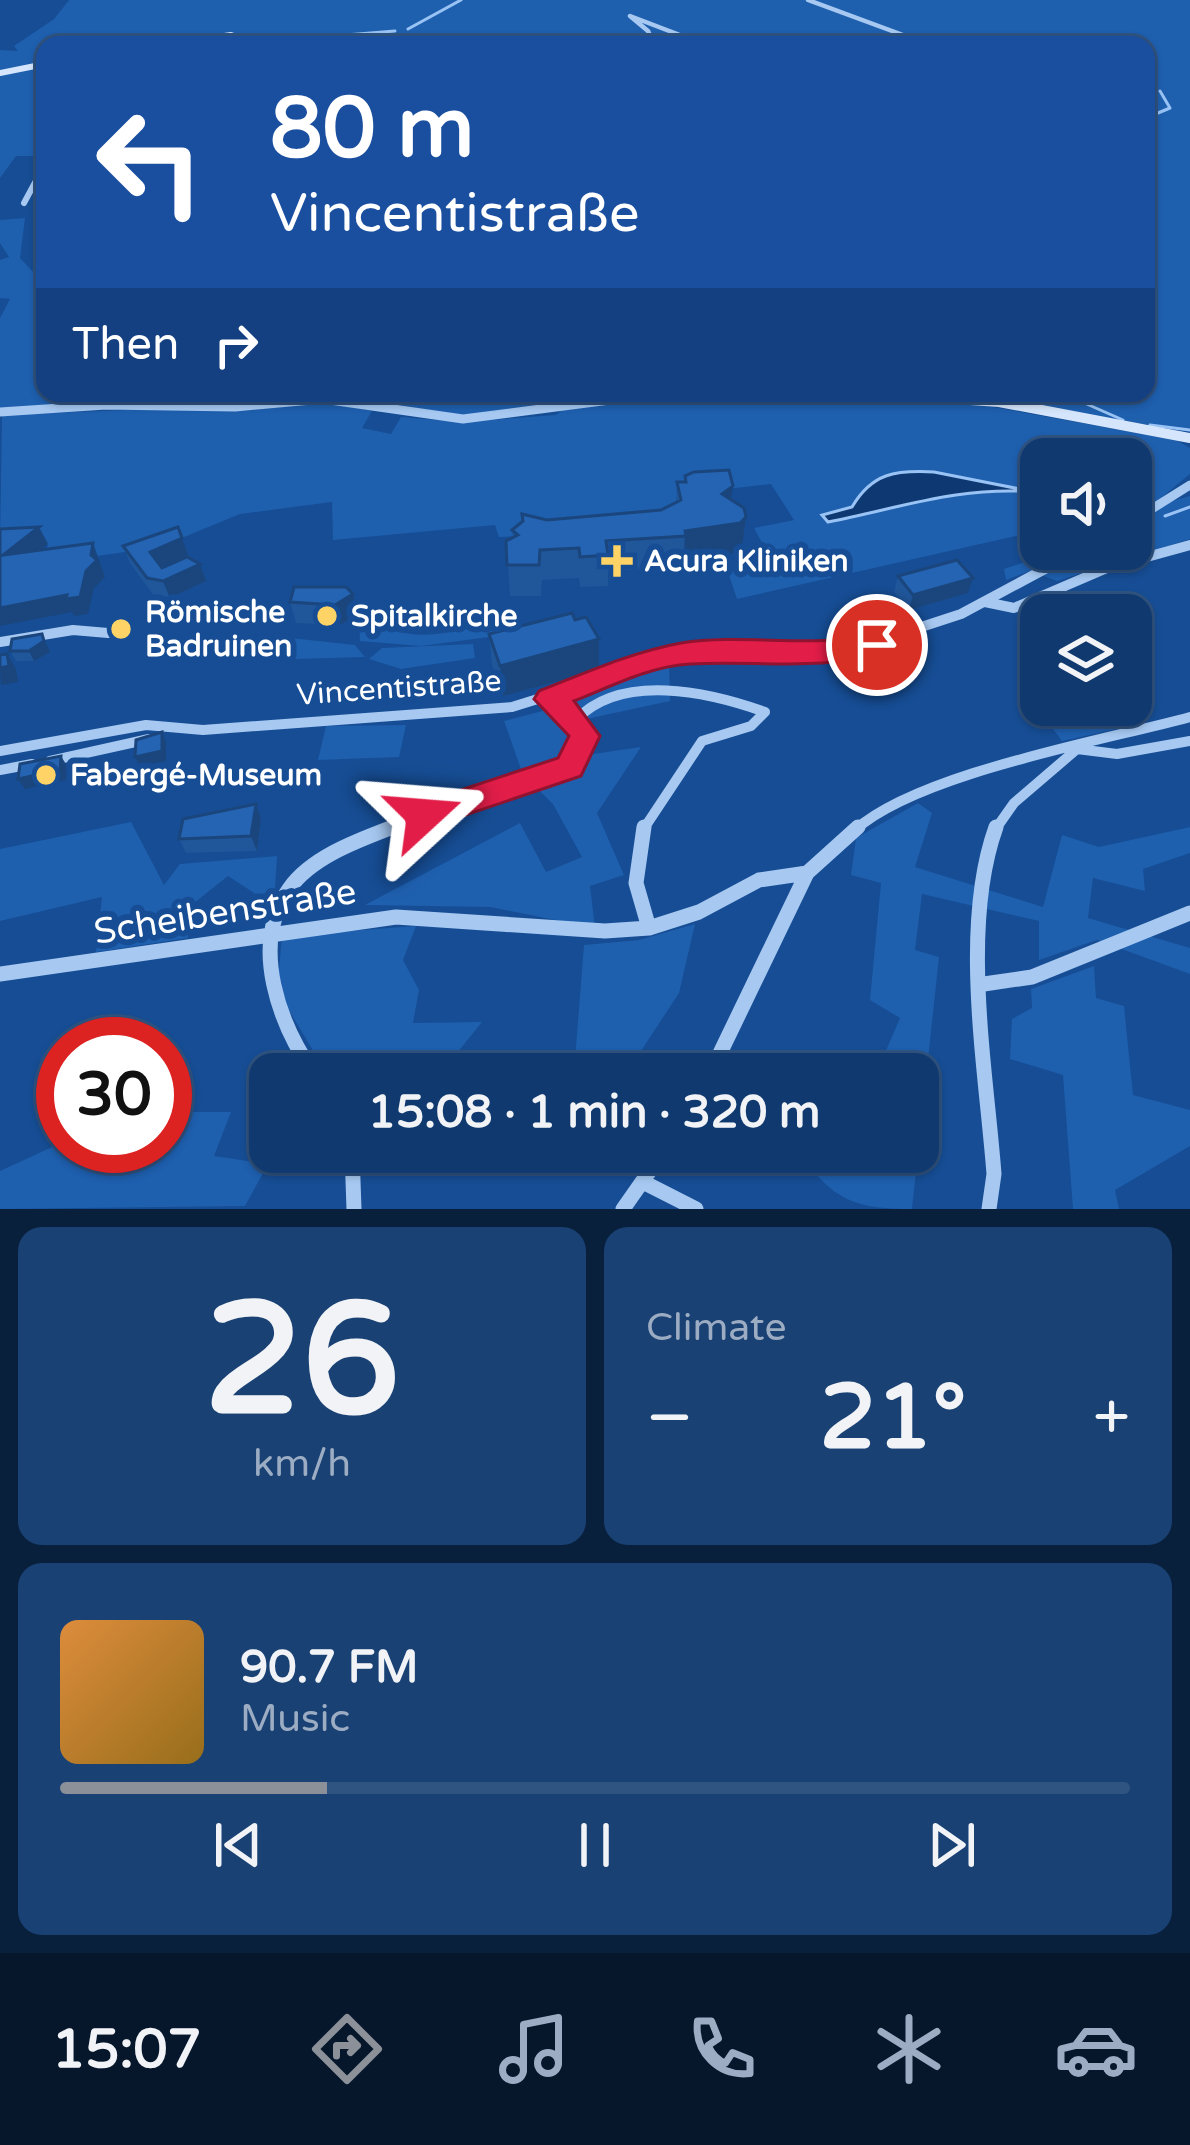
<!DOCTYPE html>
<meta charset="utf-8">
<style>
body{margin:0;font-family:"Varela Round",sans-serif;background:#194174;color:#f1f3f6;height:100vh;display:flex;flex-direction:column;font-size:45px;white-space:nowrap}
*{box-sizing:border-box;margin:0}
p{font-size:39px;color:#9cadc3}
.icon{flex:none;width:66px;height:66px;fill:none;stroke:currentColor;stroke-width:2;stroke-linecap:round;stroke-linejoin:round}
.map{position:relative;height:1209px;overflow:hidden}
.drawer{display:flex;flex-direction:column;gap:18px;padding:18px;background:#09203d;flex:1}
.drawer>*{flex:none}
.banner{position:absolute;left:36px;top:36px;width:1119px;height:366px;border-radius:24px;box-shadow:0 3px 9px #0004,0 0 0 3px #305482;background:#1a4fa0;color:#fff;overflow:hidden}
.tools{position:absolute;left:1020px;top:438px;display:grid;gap:24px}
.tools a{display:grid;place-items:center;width:132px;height:132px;border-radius:24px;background:#103a6f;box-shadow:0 3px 9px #0004,0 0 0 3px #305482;font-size:60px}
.speed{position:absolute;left:36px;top:1017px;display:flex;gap:24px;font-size:60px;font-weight:700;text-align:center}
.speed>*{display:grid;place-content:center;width:156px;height:156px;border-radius:50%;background:#103a6f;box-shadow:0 3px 9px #0004,0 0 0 3px #305482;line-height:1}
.speed .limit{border:18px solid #d22;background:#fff;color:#111}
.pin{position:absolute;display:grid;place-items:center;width:102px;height:102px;color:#fff;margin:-51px;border:6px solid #fff;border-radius:50%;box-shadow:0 3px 12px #0007}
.me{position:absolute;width:132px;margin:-66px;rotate:71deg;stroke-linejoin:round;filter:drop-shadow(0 0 9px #0008)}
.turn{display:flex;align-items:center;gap:42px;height:252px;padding:0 36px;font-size:54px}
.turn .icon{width:156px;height:156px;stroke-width:2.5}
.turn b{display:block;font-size:84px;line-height:102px}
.then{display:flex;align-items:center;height:114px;padding:0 36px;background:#0003;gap:24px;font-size:45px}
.big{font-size:90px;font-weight:700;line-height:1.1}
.drawer .widget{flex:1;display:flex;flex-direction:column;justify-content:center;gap:18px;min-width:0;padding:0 42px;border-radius:24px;background:#194174}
.drawer .dial{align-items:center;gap:0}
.dial b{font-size:156px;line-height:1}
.song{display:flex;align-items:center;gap:36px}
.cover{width:144px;height:144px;border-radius:18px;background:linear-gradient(135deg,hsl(30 70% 55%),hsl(40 70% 35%))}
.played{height:12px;border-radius:6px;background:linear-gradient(90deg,#8c9099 25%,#305482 25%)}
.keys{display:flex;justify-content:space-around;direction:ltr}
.heat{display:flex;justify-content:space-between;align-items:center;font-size:66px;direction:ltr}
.drawer .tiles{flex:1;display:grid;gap:18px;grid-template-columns:1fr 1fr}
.widget:last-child{grid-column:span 2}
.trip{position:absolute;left:249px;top:1053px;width:690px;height:120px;border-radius:24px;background:#103a6f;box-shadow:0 3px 9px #0004,0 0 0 3px #305482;font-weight:700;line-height:120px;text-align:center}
.tab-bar{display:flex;height:192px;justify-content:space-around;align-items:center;background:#06172c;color:#9cadc3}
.tab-bar .icon{width:84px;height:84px}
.tab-bar .on{color:#8c9099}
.tab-bar b{font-size:54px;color:#f1f3f6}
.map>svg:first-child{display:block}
.green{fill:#1e5fae}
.water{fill:#0e3871;stroke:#99c3f4;stroke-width:3}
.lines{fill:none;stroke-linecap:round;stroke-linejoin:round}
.stream{stroke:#99c3f4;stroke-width:3}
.minor-far4{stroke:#a6c8f1;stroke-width:4.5}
.minor-far3{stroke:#a6c8f1;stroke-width:6}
.minor-far2{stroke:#a6c8f1;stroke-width:9}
.minor-far1{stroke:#a6c8f1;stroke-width:10}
.minor{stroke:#a6c8f1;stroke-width:15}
.secondary-far1{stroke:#d5e6fc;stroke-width:6}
.secondary{stroke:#d5e6fc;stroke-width:10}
.wall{fill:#20569a}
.shaded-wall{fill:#1a467d}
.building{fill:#2564b3;stroke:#1a467d;stroke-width:3}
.route{fill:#e11d48;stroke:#92132f;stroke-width:3}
.poi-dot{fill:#ffd366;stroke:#164d94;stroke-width:4.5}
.labels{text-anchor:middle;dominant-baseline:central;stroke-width:12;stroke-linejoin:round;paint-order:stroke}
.poi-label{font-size:30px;font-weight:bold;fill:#fff;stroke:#164d94;text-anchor:start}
.street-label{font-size:30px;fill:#fff;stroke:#164d94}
.near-street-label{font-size:36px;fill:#fff;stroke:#164d94}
</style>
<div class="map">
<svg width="1190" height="1209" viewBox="0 0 1190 1209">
<rect width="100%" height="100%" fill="#164d94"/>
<!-- green -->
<path class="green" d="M69,0H1190V432L962,393H1146V45H45V63L0,72V50L18,51L14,46L54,19Z
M45,65V156H16L0,178V75Z
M25,218L20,258L34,273L45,271V393H575L578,399L547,409L461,415L330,394L0,409V318L10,299L0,298V260L9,257L0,243V220Z
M689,393L959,401L1176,440L1190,448V474L1150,507L1190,496V539L1057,581L1030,571L1006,580L1004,569L1043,556L1041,549H1131V459H1041V548L1034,532L737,599L725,563L757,558L765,548L754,528L794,520L771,484L691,493L656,529L499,537L495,525L333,540L332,502L240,514L133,558L125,552L0,570V559L42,554L48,546L44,540L0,545L2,415L323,402L372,411L362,428L391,434L401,417L461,422L556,415L566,407Z
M495,613L497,636L421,646L360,641L359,618C404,641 452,641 495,613Z
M272,636L355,645L365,657L261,660Z
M473,644L475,658L401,669L369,659L382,648Z
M669,663L670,701L582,720L573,700Z
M1065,705H1103L1121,728L1062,741L1043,715Z
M546,710L593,754L641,747L597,813L624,875L590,886L595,928L490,907L365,905L520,823L546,872L582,857L553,804L523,775L504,721Z
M406,725L399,757L318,760L326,726Z
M918,803L932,813L915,867L1043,907L1062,835L1099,847L1190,827V853L1143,869L1145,891L1093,878L1088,918L1190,948V974L1097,940L1039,960V921L922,894L915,950L939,957L912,1209C853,1209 834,1200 798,1152H918V1074H810L816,1056L852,1073L884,1055L900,1018L870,1000L881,883L851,875L856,838Z
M131,822L164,885L180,864L277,856L274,906L228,876L189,907L188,938L96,952L102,897L0,921V849Z
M695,924L679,993L626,1074H506L515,1061L575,1059L584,945L639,940Z
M416,926L403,960L419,990L413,1023L482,1022L440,1074H327L277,990L282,936Z
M1094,966L1096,998L1124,1006L1133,1095L1190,1110V1146L1115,1190L1119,1209H1073L1063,1075L1010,1059L1012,1019L1032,1008L1031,989Z
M165,1112H231L214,1156L268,1164L245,1206L0,1209V1171L63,1142L165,1146Z"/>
<!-- water -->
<path class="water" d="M934,472L1035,492C959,486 900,508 828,522L822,515L852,507C872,473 895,470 934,472Z"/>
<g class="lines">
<!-- stream -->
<path class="stream" d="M408,29L461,0
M272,41L395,31
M213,45L246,43
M1146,118L1170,108L1160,91
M1064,394L1123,420
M1150,425L1190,430
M1165,516L1190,507"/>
<!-- minor-far4 -->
<path class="minor-far4" d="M808,0L930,45
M654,45L648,31L630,16L706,45"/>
<!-- minor-far3 -->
<path class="minor-far3" d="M24,203L45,164"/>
<!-- minor-far2 -->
<path class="minor-far2" d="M0,412L106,405L235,407L323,399L463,419L664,393
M1131,522L1190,485"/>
<!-- minor-far1 -->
<path class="minor-far1" d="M985,602L1014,608L1107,568L1190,545
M0,642L73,630L108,633
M576,720C621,672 709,692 765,712L751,726L702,741L643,830
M0,751L146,725L203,730L512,707L685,653H842L961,614L1082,549
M50,761L149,739
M0,770L32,764
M385,830L570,767L585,736L576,720L549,699
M855,830C919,773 1102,741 1190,717
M995,830L1014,803L1077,749L1117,754L1190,741"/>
<!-- minor -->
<path class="minor" d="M644,827L636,883L649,928
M0,974L396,917L605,931L649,928L699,912L759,880L807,873
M984,984L1032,977L1190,913
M314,1074C280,1025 249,946 289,889C311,857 359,840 393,827
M710,1074L807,873L858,827
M352,1152L354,1209
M643,1182L696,1209
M623,1209L663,1152
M989,1209L994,1174C986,1069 960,927 996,827"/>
<!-- secondary-far1 -->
<path class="secondary-far1" d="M164,45L231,35L264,45
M0,73L45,64"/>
<!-- secondary -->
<path class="secondary" d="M869,393L999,402L1190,438"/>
</g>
<!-- wall -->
<path class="wall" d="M685,476L733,486L731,500L746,517L742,547L736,553L684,561L683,567L608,571V586L580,587L579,578L542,580L541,596H510L506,541L513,538L512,530L661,510L676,502L677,482H684Z
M123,546L188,555L161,567L206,581L170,598L154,596L130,563Z
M898,576L968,593L909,610L894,592Z
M353,594L358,614L340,625L296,623L290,602Z
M575,620L599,639V670L503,696L492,665L489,634Z
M42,634L50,652L34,661H16L10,651Z
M256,804L261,818L257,851L186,853L179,839Z"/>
<!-- shaded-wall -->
<path class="shaded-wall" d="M733,486L729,517L722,494Z
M746,517L742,547L736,553L684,561L685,531Z
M39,527L48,544L12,571L3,555Z
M178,527L188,555L157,569L150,552Z
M93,543L105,577L94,588L88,614L74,616L72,612L0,626V608L86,571Z
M200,564L206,581L170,598L163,581Z
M973,578L968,593L909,610L913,595Z
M353,594L358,614L340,625L335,605Z
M42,634L50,652L34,661L29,651Z
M599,639V670L503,696L500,666Z
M7,654L16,669L18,682L1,685L0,668Z
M162,732L166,742V761L140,767L135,757Z
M61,756L67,766L66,780L25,789L18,779Z
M256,804L261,818L257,851L251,836Z"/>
<!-- building -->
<path class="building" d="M729,470L733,486L722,494L744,508L746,517L740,523L685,531L686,536L606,541L608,555L580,557L579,548L540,550L539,565H507L506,541L518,535L512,530L523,521L522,514L547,520L661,510L681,500L677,482H686L685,476L694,472Z
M39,527L3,555L93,543L91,555L97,560L86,571L80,597L66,599L67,595L0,608V529Z
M178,527L182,538L150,552L162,568L187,557L200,564L163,581L147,578L123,546Z
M957,560L973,578L913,595L898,576Z
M294,587H346L353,594L335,605L290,602Z
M572,613L575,620L586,617L599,639L500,666L489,634Z
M42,634L44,641L29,651H10L12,639Z
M7,654L9,666L0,668V655Z
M162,732V751L135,757L136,740Z
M61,756L60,770L18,779L20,764Z
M256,804L251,836L179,839L183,819Z"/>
<!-- route -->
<path class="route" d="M877,634L887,637V652C823,672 756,660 690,664C650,666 610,687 574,701L600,736L581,776L424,829L412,825L408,815L412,806L558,758L569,736L534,699L539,691C585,673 632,652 681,643C746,633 812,649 877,634Z"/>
<!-- markers -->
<g class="poi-dot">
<path d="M611 543h12v12h12v12h-12v12h-12v-12h-12v-12h12z"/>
<circle cx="327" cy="616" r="12"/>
<circle cx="121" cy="629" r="12"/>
<circle cx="46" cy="775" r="12"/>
</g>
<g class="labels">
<!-- poi labels -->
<g class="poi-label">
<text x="644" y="561">Acura Kliniken</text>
<text x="145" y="612">Römische<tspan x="145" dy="34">Badruinen</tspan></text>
<text x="351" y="616">Spitalkirche</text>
<text x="70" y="775">Fabergé-Museum</text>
</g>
<!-- street labels -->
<g class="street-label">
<text transform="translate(399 688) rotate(-4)">Vincentistraße</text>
</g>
<!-- near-street labels -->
<g class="near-street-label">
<text transform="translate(225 912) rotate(-9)">Scheibenstraße</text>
</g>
</g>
</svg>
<div class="tools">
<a><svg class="icon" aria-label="sound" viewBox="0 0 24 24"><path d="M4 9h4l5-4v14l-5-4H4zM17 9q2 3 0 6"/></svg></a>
<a><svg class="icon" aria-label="layers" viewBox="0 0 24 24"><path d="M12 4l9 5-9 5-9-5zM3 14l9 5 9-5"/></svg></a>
</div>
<div class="speed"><div class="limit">30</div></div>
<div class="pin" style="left:877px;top:645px;background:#d93025"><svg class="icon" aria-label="arrive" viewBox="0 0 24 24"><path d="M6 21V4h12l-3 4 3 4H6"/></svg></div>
<svg class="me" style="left:424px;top:815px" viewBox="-20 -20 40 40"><path d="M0-17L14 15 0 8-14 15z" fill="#e11d48" stroke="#fff" stroke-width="4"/></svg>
<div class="trip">15:08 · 1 min · 320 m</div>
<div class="banner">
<div class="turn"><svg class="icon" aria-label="left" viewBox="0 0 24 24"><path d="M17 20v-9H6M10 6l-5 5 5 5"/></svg><div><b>80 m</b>Vincentistraße</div></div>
<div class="then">Then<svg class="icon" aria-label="right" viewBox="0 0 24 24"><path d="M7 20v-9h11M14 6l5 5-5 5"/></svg></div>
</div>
</div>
<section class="drawer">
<div class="tiles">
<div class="widget dial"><b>26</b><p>km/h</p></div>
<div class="widget"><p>Climate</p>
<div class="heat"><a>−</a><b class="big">21°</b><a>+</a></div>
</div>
<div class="widget">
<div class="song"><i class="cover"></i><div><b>90.7 FM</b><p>Music</p></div></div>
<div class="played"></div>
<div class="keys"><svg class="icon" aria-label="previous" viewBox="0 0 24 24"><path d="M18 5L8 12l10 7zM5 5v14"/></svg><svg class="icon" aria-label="pause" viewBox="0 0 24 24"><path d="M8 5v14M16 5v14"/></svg><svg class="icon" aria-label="next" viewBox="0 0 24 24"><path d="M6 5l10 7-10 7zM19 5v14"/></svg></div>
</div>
</div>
</section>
<nav class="tab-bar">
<b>15:07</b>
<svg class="icon on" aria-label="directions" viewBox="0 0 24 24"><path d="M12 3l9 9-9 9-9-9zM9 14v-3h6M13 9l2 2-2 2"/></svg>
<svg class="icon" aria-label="music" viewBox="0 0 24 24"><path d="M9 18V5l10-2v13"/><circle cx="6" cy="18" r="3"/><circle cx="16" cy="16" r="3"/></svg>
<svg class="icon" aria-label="phone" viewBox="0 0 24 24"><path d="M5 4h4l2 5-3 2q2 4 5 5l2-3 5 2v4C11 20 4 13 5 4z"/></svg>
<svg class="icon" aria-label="climate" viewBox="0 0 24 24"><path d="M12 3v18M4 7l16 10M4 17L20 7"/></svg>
<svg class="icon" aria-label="car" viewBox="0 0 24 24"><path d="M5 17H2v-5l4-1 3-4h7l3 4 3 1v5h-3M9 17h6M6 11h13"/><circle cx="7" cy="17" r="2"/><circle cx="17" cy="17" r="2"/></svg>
</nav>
